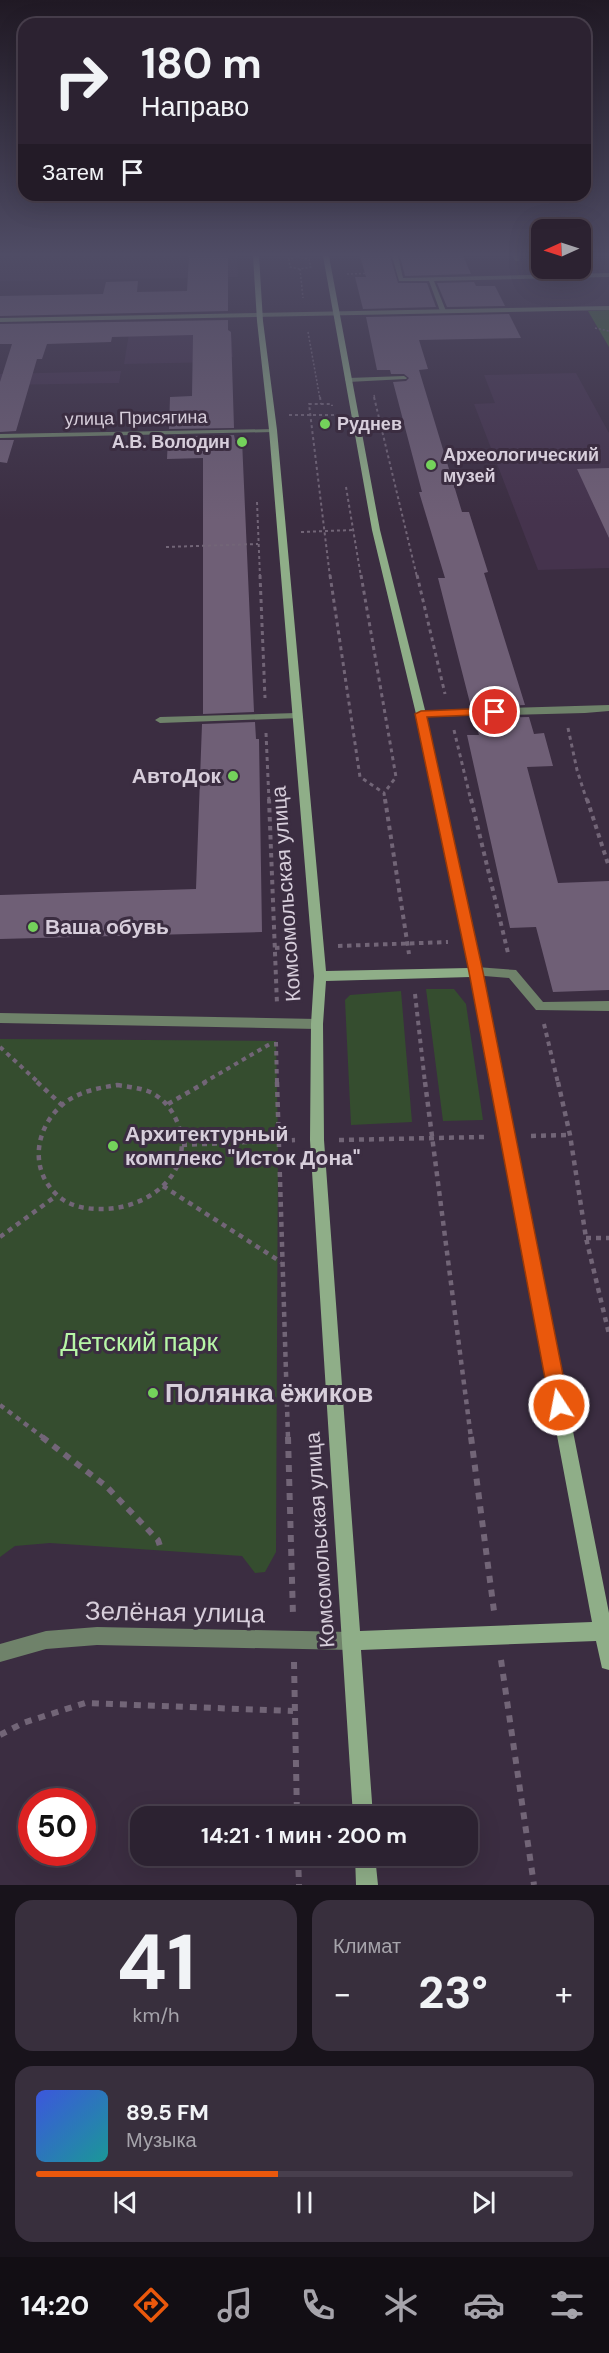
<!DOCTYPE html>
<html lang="ru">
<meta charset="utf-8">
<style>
body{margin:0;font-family:"DM Sans",sans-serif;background:#382f3d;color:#f1f3f6;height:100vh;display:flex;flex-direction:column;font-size:22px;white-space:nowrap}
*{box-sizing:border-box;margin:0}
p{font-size:20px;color:#a6a4ab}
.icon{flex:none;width:33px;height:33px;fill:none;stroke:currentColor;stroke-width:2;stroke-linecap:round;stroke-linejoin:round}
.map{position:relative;height:1885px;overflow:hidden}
.panel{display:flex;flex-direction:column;gap:15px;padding:15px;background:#18131b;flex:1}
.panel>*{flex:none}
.top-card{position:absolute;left:18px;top:18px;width:573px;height:183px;border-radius:18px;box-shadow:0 6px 24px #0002,0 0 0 2px #483f4d;background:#2c2231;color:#f1f3f6;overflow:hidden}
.needle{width:39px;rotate:267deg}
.buttons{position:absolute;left:531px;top:219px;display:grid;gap:12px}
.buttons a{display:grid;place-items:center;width:60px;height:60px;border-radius:12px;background:#2c2231;box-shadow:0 6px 24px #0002,0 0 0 2px #483f4d;font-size:30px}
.speed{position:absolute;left:18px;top:1788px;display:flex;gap:12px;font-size:30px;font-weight:700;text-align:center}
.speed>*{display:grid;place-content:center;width:78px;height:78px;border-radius:50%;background:#2c2231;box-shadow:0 6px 24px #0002,0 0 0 2px #483f4d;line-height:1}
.speed .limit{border:9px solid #d22;background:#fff;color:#111}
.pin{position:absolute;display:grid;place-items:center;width:51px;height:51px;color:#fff;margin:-26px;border:3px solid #fff;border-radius:50%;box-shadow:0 2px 6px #0007}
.me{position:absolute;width:66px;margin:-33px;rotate:349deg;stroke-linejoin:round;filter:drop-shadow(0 0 4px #0008)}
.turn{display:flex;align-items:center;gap:21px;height:126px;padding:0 24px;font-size:27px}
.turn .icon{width:78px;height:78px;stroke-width:2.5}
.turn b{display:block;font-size:42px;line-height:51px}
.then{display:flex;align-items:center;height:57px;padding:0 24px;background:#0003;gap:12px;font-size:22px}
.big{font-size:45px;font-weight:700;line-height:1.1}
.panel .card{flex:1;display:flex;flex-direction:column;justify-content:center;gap:9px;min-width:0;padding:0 21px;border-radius:18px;background:#382f3d}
.panel .dial{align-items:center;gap:0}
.dial b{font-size:78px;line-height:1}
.song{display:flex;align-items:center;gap:18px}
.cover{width:72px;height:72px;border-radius:9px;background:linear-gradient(135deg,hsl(230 70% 55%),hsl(180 70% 35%))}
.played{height:6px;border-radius:3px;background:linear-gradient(90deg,#ea580c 45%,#483f4d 45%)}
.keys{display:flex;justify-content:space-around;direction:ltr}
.heat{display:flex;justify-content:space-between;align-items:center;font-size:33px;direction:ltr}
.panel .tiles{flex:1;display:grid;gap:15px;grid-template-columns:1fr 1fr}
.card:last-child{grid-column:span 2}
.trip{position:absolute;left:130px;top:1806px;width:348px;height:60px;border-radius:18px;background:#2c2231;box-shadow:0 6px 24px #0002,0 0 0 2px #483f4d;font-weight:700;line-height:60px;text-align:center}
.tab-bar{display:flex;height:96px;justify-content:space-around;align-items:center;background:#120e14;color:#a6a4ab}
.tab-bar .icon{width:42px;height:42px}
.tab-bar .active{color:#ea580c}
.tab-bar b{font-size:27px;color:#f1f3f6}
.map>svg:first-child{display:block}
.built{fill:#45334d}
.green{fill:#354d2f}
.forest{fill:#406a35}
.building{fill:#6f5f76}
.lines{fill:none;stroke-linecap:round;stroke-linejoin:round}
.path-far5{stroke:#726577;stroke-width:1.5;stroke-dasharray:2 2;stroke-linecap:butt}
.path-far4{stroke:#726577;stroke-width:2;stroke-dasharray:3 3;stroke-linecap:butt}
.path-far3{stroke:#726577;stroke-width:3;stroke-dasharray:4 4;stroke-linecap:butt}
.path-far2{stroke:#726577;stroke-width:4;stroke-dasharray:4.5 4.5;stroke-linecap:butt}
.path-far1{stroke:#726577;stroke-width:4.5;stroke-dasharray:5 5;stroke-linecap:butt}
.path{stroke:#726577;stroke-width:6;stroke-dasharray:7 7;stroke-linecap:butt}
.service{fill:#6f826a;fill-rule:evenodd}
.minor{fill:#6f826a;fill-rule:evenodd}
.tertiary{fill:#6f826a;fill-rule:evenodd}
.secondary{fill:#8fae88;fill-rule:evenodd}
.route{fill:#ea580c;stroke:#983908;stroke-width:1.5}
.poi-dot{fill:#74d25b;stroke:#3b2d41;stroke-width:2}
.labels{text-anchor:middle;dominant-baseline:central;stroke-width:6;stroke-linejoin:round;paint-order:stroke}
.far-street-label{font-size:18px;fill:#d7cedb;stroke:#3b2d41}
.far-poi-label{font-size:18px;font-weight:bold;fill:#d7cedb;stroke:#3b2d41;text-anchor:start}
.poi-label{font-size:21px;font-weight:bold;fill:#d7cedb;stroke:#3b2d41;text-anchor:start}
.street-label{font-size:21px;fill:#d7cedb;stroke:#3b2d41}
.near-park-label{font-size:26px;fill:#b6f6a6;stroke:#3b2d41}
.near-poi-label{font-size:26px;font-weight:bold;fill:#d7cedb;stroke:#3b2d41;text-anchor:start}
.near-street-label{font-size:26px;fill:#d7cedb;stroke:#3b2d41}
</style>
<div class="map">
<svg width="609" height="1885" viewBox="0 0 609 1885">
<rect width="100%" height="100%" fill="#3b2d41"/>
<!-- built -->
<path class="built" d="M0,256H237L238,277L0,281Z
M211,325L231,332L233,357H219V362L124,364L130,327Z
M121,371L119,383L0,385V374Z
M576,373L609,433V568L538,570L474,404L495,403L484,375Z"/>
<!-- green -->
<path class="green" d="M426,989H454L466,1004L483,1120L443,1121Z
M401,991L412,1122L351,1125L345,1000L350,995Z
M0,1039L276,1041L278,1141L276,1552L265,1572L255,1573L242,1556L50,1543L15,1546L0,1557Z"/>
<!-- forest -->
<path class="forest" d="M609,310V347L588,311Z"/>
<!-- building -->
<path class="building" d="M189,256H228V311L0,316V296L103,294L106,282L138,281L137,292L187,291Z
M360,256H390L398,283H427L436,307L363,309L355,277H366Z
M400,256H463L471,274L405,276Z
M474,282L476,286H495L505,306L447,307L437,283Z
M509,314L521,338L419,340L428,369L419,370L462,512H469L488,572L484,573L525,705L471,707L438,578H445L419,492H422L393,382L406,381L409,378L404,374H391L390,370H377L366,317Z
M228,320V330L231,332L234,428L169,429L170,397L192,396L193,335L112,337L111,342L47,344L42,359H37L16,431L0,432V382L12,344H0V324Z
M234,435L235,440H242L254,712L203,714V458L167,459L168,437Z
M0,440H14L7,463L0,462Z
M609,468V538L577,469Z
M529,717L534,734L544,733L553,766L527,767L558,883L609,881V990L553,992L536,927L510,928L467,735H479L474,718Z
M255,722L256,739H259L262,932L0,939V895L196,889L202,724Z"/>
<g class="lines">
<!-- path-far5 -->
<path class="path-far5" d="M297,257L309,259L311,267L300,269L290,267L289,259Z
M300,269L303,298
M347,274L382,273
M595,328L609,331
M308,332L320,399
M374,395L375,399"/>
<!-- path-far4 -->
<path class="path-far4" d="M320,397L321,404
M374,397L417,577
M289,415H336
M346,487L361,577
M257,502L260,577
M301,532L353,530
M166,547L258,544
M330,577L309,404H332V406"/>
<!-- path-far3 -->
<path class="path-far3" d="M260,575L265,698
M330,575L360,777L384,793L385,801
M361,575L396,777L384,793
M417,575L445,694
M568,728L577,770L587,801
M454,730L471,801
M266,733L269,801"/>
<!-- path-far2 -->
<path class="path-far2" d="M269,799L277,1004
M385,799L409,954
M471,799L508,953
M587,799L609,867
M338,946L448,942
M275,948L298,947
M415,994L425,1083
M544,1024L558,1083
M276,1042L277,1083
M0,1047L39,1083
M203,1083L270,1044"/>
<!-- path-far1 -->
<path class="path-far1" d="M37,1082L62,1105
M277,1082L288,1438
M425,1082L471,1438
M558,1082L570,1135L586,1238L609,1334
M117,1085C129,1087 142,1088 152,1093C165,1100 173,1111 178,1124C196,1174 146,1210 101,1209C87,1209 73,1207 62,1199C29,1175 33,1130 62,1105C77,1092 98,1088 117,1085Z
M168,1104L206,1082
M531,1136L570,1135
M339,1140L484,1137
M182,1145L295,1140
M163,1186L281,1262
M0,1237L56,1196
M586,1238H609
M0,1405L44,1438"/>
<!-- path -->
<path class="path" d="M42,1437L106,1486L158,1540L161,1549
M288,1437L293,1616
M471,1437L494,1611
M501,1660L534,1885
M294,1662L297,1816
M0,1735L23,1723L85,1703L293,1711
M298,1856L299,1885"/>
<!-- service -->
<path class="service" d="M392,256H398L403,278L609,273V277L434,281L446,311L443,313L440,311L429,281H399Z
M513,256H519V261H515Z
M404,376L407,378L406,379L348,382L345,380L348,378Z
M297,713L302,716L300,718L160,723L155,720L160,717Z
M476,967L516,970L543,1002L609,1001V1011L536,1010L509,978L472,975L470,972L472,969Z
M0,1013L317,1019L322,1020L323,1024L322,1028L317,1029L0,1023Z"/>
<!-- minor -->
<path class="minor" d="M275,429V431L273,432L0,438V434Z
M609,705V711L585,713L421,717L416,714L421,711L445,710Z
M97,1627L351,1632L358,1634L360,1641L358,1648L351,1650L97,1645L46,1649L0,1662V1644L46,1631Z"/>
<!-- tertiary -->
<path class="tertiary" d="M609,306V310L0,322V318Z"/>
<!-- secondary -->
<path class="secondary" d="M253,256H259L263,321L277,430L326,971L469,968L416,714L372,530L323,256H329L380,530L426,714L482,972L609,1613V1670L602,1668L596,1641L361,1650L373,1816H353L310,1140L311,1024L314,976L269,430L257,321ZM471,977L592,1622L360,1631L324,1140L323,1024L326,981Z
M355,1856H375L378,1885H356Z"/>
</g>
<!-- sky -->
<linearGradient id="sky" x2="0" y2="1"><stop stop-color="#201924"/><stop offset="0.49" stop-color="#4f4c65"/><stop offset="1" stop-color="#4f4c65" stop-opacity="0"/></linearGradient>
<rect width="609" height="520" fill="url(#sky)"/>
<!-- route -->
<path class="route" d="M495,708L499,709V714L427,717L483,972L569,1405L566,1412L559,1415L553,1412L550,1405L469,972L415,714L421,711Z"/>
<!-- markers -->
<g class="poi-dot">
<circle cx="325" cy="424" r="6"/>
<circle cx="242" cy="442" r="6"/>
<circle cx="431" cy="465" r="6"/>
<circle cx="233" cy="776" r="6"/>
<circle cx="33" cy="927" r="6"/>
<circle cx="113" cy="1146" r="6"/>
<circle cx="153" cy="1393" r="6"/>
</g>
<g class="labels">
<!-- far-street labels -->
<g class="far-street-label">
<text transform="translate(136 418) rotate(-1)">улица Присягина</text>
</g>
<!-- far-poi labels -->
<g class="far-poi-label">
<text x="337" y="424">Руднев</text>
<text x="230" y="442" text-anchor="end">А.В. Володин</text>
<text x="443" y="455">Археологический<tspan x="443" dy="21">музей</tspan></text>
</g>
<!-- poi labels -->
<g class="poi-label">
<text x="221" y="776" text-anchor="end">АвтоДок</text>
<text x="45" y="927">Ваша обувь</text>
<text x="125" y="1134">Архитектурный<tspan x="125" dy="24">комплекс "Исток Дона"</tspan></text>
</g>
<!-- street labels -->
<g class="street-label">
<text transform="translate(286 894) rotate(-94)">Комсомольская улица</text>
<text transform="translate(320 1540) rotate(-94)">Комсомольская улица</text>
</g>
<!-- near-park labels -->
<g class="near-park-label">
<text x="139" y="1342">Детский парк</text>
</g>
<!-- near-poi labels -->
<g class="near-poi-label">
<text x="165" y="1393">Полянка ёжиков</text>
</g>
<!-- near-street labels -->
<g class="near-street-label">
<text transform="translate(175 1612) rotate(1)">Зелёная улица</text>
</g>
</g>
</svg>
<div class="buttons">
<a><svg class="needle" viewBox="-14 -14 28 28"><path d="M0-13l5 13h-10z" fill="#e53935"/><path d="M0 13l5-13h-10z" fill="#a6a4ab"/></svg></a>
</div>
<div class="speed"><div class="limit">50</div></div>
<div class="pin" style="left:495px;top:712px;background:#d93025"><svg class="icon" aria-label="arrive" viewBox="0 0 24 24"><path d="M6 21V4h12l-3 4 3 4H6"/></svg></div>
<svg class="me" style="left:559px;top:1405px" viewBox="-20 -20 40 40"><circle r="17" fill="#ea580c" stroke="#fff" stroke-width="3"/><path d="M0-11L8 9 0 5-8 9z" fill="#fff"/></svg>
<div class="trip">14:21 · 1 мин · 200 m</div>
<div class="top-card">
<div class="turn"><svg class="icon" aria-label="right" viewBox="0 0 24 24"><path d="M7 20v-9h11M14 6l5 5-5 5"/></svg><div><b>180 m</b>Направо</div></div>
<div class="then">Затем<svg class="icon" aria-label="arrive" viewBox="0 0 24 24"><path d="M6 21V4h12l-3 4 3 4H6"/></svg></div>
</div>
</div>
<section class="panel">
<div class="tiles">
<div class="card dial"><b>41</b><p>km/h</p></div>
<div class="card"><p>Климат</p>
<div class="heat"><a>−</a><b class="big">23°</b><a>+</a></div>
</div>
<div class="card">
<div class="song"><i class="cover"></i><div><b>89.5 FM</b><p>Музыка</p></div></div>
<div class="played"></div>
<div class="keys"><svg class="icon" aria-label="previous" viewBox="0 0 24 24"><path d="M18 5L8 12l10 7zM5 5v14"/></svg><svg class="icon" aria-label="pause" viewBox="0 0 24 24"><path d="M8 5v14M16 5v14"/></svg><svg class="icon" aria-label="next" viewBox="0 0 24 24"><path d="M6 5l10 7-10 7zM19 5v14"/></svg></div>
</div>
</div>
</section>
<nav class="tab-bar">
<b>14:20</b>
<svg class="icon active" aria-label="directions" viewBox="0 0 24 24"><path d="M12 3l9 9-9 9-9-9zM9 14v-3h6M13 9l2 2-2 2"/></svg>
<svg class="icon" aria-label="music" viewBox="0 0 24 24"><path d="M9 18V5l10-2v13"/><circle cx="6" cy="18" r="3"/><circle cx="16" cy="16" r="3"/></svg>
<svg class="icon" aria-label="phone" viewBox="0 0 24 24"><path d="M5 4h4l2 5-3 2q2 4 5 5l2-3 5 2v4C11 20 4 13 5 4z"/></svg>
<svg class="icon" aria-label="climate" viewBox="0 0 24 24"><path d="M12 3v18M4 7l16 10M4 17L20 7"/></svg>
<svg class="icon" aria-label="car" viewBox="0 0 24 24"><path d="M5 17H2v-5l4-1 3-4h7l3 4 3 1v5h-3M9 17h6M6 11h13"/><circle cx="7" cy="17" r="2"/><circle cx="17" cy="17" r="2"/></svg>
<svg class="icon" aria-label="filters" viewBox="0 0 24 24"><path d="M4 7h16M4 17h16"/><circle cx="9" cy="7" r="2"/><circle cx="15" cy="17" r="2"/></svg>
</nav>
